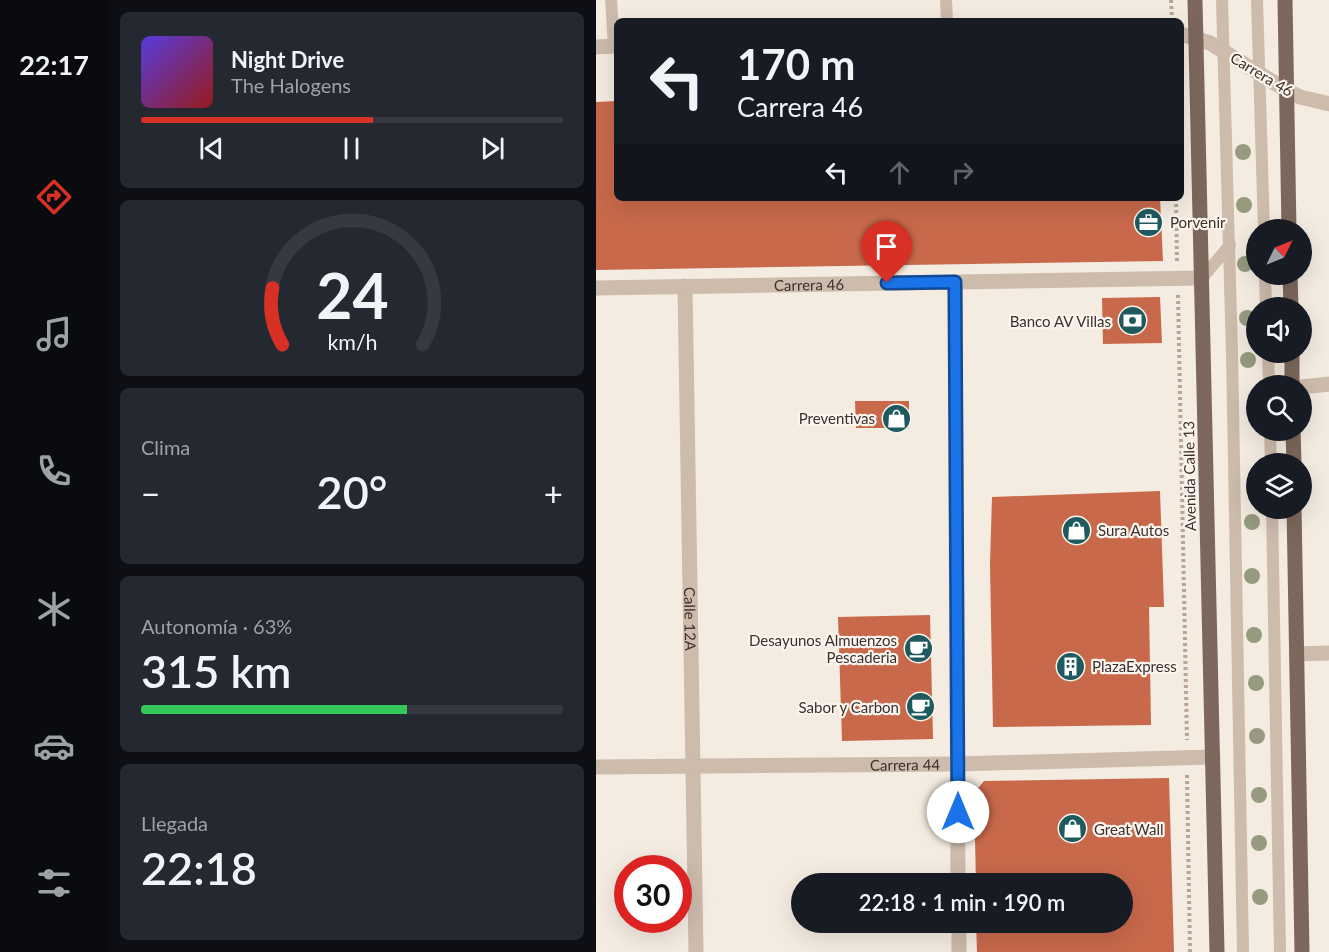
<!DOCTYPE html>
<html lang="es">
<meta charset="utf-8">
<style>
body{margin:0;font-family:Lato,sans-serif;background:#242831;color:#f1f3f6;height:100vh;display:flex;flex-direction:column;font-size:22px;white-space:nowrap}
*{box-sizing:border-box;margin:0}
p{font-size:20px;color:#9ea1a6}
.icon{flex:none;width:33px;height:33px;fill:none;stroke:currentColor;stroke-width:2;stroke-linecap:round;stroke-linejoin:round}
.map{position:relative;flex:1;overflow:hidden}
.side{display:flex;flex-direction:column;gap:12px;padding:12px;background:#0d0f14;width:488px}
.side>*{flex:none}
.guide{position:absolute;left:18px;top:18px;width:570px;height:183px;border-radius:9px;box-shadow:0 6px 24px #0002;background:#171b24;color:#f1f3f6;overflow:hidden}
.needle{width:39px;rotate:47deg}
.controls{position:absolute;left:650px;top:219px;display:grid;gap:12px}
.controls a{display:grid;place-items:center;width:66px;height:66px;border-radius:50%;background:#171b24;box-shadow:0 6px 24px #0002;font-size:30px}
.speed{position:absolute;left:18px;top:855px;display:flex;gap:12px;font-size:30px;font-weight:700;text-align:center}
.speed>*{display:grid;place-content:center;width:78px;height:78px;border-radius:50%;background:#171b24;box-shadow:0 6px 24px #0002;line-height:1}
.speed .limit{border:9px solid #d22;background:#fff;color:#111}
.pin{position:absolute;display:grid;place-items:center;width:51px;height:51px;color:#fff;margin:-62px -26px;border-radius:50% 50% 50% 0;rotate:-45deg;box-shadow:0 0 6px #0007}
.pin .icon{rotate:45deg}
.me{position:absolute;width:66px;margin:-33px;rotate:0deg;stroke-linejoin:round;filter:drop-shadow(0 0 4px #0008)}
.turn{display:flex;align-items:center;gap:21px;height:126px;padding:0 24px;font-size:27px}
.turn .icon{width:78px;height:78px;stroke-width:2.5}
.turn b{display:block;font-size:42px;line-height:51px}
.lanes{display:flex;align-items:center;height:57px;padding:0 24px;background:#0003;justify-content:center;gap:30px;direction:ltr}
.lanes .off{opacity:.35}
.big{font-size:45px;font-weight:600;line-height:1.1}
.side .tile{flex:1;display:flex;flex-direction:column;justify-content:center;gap:9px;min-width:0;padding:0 21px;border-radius:9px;background:#242831}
.side .dial{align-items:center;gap:0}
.dial svg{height:156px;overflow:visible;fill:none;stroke:#363941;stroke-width:7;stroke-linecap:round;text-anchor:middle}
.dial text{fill:#f1f3f6;stroke:none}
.song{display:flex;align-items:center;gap:18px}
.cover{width:72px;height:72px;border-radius:9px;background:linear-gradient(135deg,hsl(250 70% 55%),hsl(0 70% 35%))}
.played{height:6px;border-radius:3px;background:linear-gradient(90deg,#d93025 55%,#363941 55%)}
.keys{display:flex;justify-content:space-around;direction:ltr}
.heat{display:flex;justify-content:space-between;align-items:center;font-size:33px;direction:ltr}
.charge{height:9px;border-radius:4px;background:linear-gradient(90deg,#34c759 63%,#363941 0)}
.trip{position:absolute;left:195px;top:873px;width:342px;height:60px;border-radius:30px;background:#171b24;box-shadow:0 6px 24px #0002;font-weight:600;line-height:60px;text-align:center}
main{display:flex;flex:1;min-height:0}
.tabs{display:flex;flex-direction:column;width:108px;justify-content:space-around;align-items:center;background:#090b0e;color:#9ea1a6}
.tabs .icon{width:42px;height:42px}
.tabs .selected{color:#d93025}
.tabs b{font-size:27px;color:#f1f3f6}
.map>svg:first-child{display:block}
.building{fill:#c8694b}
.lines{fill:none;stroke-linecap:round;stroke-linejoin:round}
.path{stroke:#b9a596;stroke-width:4;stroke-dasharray:3 3;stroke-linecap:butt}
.service{stroke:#cdbbac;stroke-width:12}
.minor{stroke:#cdbbac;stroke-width:15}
.tertiary{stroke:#cdbbac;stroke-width:15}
.primary{stroke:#7d675c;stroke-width:15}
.tree{fill:#969b7f}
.route-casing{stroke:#114b97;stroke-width:15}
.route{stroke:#1a73e8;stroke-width:10}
.labels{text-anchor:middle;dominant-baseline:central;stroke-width:4.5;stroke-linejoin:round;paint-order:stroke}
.street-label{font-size:15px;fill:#3b302b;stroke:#fbf5ee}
.poi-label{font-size:15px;fill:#3b302b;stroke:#fbf5ee;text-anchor:start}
</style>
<main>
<nav class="tabs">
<b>22:17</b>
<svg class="icon selected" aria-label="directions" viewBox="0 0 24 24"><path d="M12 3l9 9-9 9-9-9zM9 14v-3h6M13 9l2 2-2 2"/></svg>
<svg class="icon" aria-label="music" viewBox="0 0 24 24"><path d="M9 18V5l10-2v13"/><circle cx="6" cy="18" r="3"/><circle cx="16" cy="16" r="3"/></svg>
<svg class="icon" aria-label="phone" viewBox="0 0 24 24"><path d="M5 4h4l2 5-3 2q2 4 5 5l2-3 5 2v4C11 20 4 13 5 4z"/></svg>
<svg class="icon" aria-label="climate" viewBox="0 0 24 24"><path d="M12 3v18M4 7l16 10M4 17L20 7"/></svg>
<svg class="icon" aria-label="car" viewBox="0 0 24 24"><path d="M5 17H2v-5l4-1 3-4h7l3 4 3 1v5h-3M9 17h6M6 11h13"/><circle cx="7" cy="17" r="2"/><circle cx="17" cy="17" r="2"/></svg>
<svg class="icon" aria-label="filters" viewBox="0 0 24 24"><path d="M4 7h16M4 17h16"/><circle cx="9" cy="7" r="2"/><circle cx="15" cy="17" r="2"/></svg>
</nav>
<section class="side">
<div class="tile">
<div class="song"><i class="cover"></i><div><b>Night Drive</b><p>The Halogens</p></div></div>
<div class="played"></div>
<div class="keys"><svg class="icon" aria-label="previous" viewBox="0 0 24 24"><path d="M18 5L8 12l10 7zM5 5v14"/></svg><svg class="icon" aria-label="pause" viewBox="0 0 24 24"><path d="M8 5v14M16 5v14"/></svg><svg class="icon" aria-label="next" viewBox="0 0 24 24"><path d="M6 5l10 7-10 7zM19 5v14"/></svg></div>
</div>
<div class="tile dial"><svg viewBox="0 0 100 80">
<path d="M14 69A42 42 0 1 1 86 69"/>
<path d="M14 69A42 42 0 0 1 9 40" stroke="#d93025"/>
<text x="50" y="56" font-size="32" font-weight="700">24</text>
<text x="50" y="72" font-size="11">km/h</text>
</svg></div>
<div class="tile"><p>Clima</p>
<div class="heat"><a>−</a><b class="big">20°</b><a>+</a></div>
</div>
<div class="tile"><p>Autonomía · 63%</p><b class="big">315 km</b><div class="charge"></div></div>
<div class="tile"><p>Llegada</p><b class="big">22:18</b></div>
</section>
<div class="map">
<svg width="734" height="952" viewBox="0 0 734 952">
<rect width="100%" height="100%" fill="#f4ebe1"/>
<!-- building -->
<path class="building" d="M21,101V198H564L567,261L0,270V102Z
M564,297L566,343L507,344L506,298Z
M259,401H313V428H260Z
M564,491L568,607H553L555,725L397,727L394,565L396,497Z
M334,615L337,739L246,741L242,617Z
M573,778L578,952H381L380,922H526V884H380L378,793L388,781Z"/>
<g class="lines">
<!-- path -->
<path class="path" d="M575,0L576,20
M580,198L581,263
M582,295L591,740
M591,775L594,952"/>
<!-- service -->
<path class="service" d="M15,0L18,46
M350,0L351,21
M626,0L636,353L647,952
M661,0L668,230
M669,274L670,308
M606,278L634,245
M672,352L673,386
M674,430L675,464
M676,508L684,952"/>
<!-- minor -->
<g class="minor">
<path d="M690,90L704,97L734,104"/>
<path d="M359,282L362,884"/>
<path id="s1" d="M89,286L100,952"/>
<path id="s2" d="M0,288L606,278"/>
<path d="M705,387L734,384"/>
<path d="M701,654L734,653"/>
<path id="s3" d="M0,767L362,764L617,757"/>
<path d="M363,922V952"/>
</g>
<!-- tertiary -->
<path class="tertiary" d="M585,34L614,43L690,90
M0,47L21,46"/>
<!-- primary -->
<path class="primary" d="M599,0L621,952
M689,0L693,230
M694,274L695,308
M696,352V386
M697,430L698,464
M698,508L706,952"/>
</g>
<!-- trees -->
<g class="tree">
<circle cx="647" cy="152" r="8"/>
<circle cx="648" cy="205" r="8"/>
<circle cx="649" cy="264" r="8"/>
<circle cx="651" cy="318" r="8"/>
<circle cx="652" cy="360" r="8"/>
<circle cx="656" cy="522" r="8"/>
<circle cx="656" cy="576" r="8"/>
<circle cx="658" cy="635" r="8"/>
<circle cx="660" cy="683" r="8"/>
<circle cx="661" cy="736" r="8"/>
<circle cx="663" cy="795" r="8"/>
<circle cx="663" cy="843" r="8"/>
<circle cx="664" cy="897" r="8"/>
</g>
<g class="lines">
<defs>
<path id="route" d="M291,283L359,282L362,812"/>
</defs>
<!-- route casing -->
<use href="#route" class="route-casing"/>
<!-- route -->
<use href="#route" class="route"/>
</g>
<!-- icons -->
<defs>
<symbol id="office-disc" viewBox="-11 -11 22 22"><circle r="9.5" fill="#1f5a5e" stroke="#fbf5ee"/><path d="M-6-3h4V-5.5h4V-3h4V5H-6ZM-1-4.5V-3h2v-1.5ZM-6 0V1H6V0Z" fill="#fff"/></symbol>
<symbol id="bank-disc" viewBox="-11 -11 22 22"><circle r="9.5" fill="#1f5a5e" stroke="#fbf5ee"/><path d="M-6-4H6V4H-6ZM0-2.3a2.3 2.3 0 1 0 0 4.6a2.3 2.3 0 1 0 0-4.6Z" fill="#fff"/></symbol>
<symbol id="shop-disc" viewBox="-11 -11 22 22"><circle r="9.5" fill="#1f5a5e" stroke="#fbf5ee"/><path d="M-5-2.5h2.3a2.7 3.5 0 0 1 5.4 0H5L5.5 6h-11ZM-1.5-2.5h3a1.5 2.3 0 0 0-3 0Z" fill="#fff"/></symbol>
<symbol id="cafe-disc" viewBox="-11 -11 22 22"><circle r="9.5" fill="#1f5a5e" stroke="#fbf5ee"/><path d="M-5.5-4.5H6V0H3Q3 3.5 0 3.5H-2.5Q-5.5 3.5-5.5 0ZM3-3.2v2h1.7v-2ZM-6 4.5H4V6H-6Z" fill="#fff"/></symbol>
<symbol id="building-disc" viewBox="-11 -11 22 22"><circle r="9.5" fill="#1f5a5e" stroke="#fbf5ee"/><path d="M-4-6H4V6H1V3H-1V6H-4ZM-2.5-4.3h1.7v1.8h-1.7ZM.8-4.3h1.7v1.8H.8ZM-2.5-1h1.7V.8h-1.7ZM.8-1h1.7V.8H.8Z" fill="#fff"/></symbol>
</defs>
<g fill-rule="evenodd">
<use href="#office-disc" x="536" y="206" width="33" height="33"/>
<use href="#bank-disc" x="520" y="304" width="33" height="33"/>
<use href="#shop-disc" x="284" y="402" width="33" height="33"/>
<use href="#shop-disc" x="464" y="514" width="33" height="33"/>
<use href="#cafe-disc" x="306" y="632" width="33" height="33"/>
<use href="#building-disc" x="458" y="650" width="33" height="33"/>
<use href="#cafe-disc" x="308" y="690" width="33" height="33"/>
<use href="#shop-disc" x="460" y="812" width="33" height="33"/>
</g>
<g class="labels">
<!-- street labels -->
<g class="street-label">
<text transform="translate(666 74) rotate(31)">Carrera 46</text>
<text stroke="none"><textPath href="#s2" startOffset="213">Carrera 46</textPath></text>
<text transform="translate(593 476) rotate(-91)">Avenida Calle 13</text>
<text stroke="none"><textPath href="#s1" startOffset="333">Calle 12A</textPath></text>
<text stroke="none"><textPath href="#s3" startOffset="309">Carrera 44</textPath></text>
</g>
<!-- poi labels -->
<g class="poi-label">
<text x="574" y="222">Porvenir</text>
<text x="515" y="321" text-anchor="end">Banco AV Villas</text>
<text x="279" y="418" text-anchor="end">Preventivas</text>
<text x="502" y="530">Sura Autos</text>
<text x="301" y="640" text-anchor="end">Desayunos Almuenzos<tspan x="301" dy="17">Pescaderia</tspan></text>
<text x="496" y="666">PlazaExpress</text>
<text x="303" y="707" text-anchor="end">Sabor y Carbon</text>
<text x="498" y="829">Great Wall</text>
</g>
</g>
</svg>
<div class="controls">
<a><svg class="needle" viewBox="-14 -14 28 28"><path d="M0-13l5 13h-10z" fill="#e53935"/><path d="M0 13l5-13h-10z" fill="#9ea1a6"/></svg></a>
<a><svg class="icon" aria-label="sound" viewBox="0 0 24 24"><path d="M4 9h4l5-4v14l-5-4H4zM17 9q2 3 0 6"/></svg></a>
<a><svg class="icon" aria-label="search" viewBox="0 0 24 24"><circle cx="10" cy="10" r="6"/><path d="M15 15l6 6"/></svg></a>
<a><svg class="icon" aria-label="layers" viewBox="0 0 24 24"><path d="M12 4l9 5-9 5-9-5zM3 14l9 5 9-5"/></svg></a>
</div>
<div class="speed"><div class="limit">30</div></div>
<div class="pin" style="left:291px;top:283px;background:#d93025"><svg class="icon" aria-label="arrive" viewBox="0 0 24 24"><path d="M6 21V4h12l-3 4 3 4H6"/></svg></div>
<svg class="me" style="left:362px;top:812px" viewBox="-20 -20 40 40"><circle r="19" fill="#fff"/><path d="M0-13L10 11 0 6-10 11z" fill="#1a73e8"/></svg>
<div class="trip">22:18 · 1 min · 190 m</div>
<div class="guide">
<div class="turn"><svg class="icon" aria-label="left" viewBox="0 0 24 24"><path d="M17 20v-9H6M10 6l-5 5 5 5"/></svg><div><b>170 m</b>Carrera 46</div></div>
<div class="lanes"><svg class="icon" aria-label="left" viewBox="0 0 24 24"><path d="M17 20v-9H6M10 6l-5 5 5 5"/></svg><svg class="icon off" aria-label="ahead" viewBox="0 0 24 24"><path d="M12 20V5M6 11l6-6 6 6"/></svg><svg class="icon off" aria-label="right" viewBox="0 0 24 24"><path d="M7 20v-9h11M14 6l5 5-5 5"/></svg></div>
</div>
</div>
</main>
